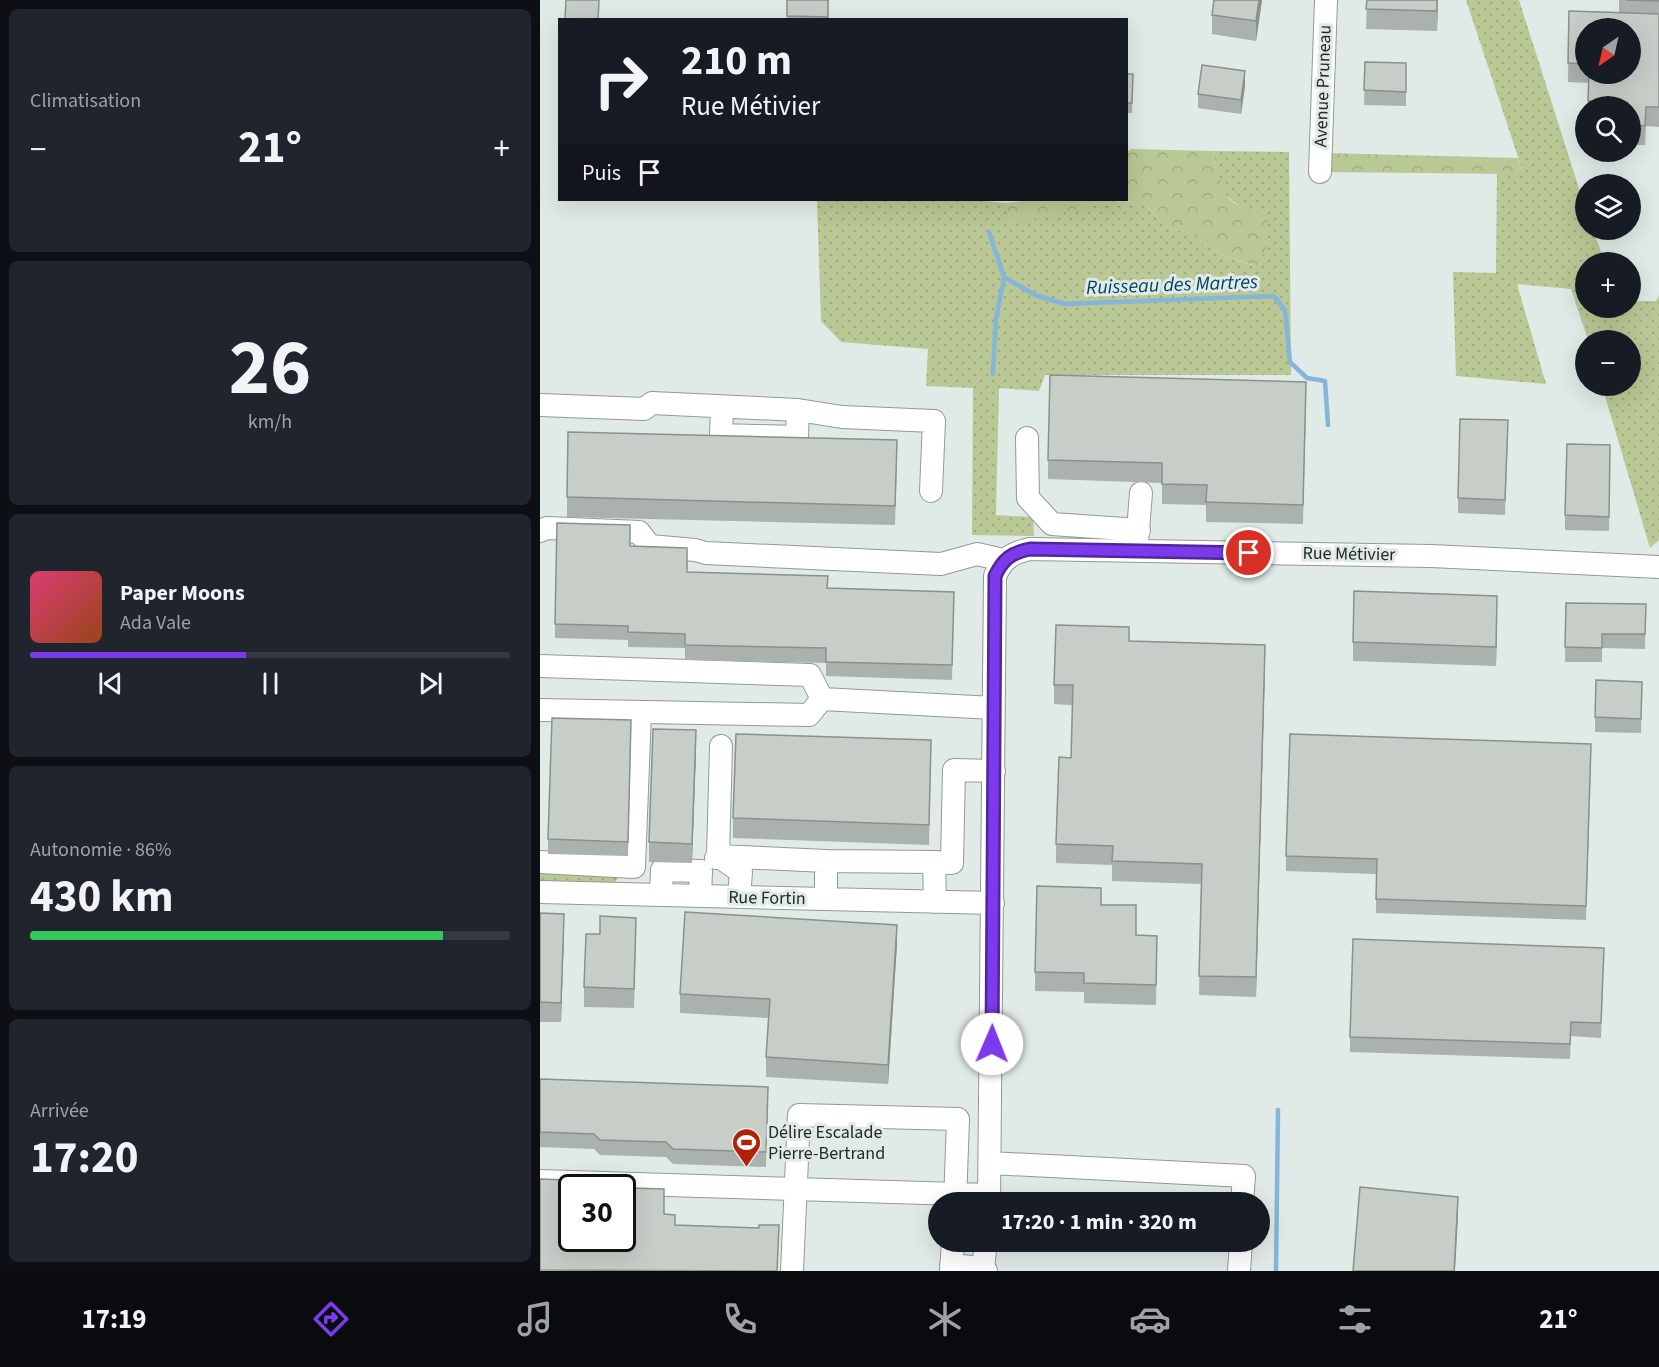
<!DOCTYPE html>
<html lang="fr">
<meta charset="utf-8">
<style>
body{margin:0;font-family:"Source Sans 3",sans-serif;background:#20242c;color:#f1f3f6;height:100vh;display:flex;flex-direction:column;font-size:22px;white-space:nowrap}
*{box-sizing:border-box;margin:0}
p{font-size:20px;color:#9ea1a6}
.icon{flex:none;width:33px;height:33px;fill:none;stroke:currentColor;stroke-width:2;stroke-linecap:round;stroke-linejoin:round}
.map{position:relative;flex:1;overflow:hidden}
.sheet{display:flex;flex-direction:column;gap:9px;padding:9px;background:#0d0f14;width:540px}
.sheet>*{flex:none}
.hud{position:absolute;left:18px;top:18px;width:570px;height:183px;border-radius:0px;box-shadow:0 6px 24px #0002;background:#171b24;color:#f1f3f6;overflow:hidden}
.needle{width:39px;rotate:214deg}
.controls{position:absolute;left:1035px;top:18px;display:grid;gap:12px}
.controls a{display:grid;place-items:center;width:66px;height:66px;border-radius:50%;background:#171b24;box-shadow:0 6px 24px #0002;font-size:30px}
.speed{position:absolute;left:18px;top:1174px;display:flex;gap:12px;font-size:30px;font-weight:700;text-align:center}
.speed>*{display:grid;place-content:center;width:78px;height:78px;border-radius:50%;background:#171b24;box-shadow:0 6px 24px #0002;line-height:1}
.speed .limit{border:3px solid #111;border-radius:9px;background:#fff;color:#111}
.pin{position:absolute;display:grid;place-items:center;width:51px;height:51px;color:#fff;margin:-26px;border:3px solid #fff;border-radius:50%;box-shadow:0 2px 6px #0007}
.me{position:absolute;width:66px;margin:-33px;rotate:1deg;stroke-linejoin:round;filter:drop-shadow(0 0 4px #0008)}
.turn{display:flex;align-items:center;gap:21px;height:126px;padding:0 24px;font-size:27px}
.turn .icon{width:78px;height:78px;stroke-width:2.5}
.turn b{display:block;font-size:42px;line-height:51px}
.then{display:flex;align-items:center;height:57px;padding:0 24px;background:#0003;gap:12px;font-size:22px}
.big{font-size:45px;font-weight:700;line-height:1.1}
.sheet .tile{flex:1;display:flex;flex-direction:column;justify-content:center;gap:9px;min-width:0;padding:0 21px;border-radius:9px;background:#20242c}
.sheet .dial{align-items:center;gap:0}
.dial b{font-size:78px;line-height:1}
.song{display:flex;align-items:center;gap:18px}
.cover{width:72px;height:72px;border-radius:9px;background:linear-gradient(135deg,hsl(340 70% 55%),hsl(20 70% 35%))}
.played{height:6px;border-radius:3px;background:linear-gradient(90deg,#7c3aed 45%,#363941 45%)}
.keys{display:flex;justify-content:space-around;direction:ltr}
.heat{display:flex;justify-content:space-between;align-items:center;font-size:33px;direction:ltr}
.charge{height:9px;border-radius:4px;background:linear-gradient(90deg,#34c759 86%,#363941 0)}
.trip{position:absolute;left:388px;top:1192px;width:342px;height:60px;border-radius:30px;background:#171b24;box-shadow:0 6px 24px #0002;font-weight:700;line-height:60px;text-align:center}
.menu{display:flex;height:96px;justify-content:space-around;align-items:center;background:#090b0e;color:#9ea1a6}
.menu .icon{width:42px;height:42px}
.menu .selected{color:#7c3aed}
.menu b{font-size:27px;color:#f1f3f6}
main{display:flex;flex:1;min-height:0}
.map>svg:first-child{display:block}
.grass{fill:url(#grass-dots)}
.forest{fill:url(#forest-crowns)}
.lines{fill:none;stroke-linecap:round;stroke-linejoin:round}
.stream{stroke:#83b6d8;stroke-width:4.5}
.minor-casing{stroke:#919a98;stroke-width:24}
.minor{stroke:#fff;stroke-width:22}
.wall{fill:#abb1ac;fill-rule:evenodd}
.shaded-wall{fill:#8b908c}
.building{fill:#c7cec8;stroke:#8b908c;stroke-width:1.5;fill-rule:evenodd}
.route-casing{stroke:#51269a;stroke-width:15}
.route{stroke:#7c3aed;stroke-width:10}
.labels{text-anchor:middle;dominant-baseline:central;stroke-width:6;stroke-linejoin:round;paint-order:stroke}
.street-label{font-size:18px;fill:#262a29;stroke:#e0eae7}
.poi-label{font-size:18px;fill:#262a29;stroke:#e0eae7;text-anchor:start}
.water-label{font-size:20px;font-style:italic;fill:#004464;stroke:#e0eae7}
</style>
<main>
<section class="sheet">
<div class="tile"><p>Climatisation</p>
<div class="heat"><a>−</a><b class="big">21°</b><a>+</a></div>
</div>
<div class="tile dial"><b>26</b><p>km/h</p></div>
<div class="tile">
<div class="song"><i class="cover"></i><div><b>Paper Moons</b><p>Ada Vale</p></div></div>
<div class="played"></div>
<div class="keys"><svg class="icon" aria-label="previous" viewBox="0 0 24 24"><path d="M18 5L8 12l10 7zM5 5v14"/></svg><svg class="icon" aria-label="pause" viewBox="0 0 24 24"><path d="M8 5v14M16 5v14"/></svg><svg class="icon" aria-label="next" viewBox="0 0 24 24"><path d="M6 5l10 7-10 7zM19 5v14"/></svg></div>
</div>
<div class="tile"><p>Autonomie · 86%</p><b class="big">430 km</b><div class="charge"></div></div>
<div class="tile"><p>Arrivée</p><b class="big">17:20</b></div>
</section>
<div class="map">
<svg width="1119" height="1271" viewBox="0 0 1119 1271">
<defs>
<pattern id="grass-dots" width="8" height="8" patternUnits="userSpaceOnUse" patternTransform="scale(1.5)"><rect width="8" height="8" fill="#bac895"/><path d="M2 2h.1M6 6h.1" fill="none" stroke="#a0ac80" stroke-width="1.8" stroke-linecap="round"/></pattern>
<pattern id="forest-crowns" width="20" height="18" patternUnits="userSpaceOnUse" patternTransform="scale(1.5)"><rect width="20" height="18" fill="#bac895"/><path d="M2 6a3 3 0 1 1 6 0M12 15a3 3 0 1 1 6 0" fill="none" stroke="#a0ac80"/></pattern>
</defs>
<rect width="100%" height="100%" fill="#e0eae7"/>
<!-- grass -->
<path class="grass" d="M926,0H979L1045,207L1046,230H1053L1065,262H1046V308H1090L1091,301H1116L1119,295V540L1110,548L1062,386H1090V340H1048L1031,289L977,284L1006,384L916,376L913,272L956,273L957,172L975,174L982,169Z
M673,151L749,152L751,375H505L499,391L459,388L456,515L493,517L494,536L432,535L433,388L386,386L388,349L301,342L281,321L277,200H436L466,203L470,223L572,201L604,202L625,227L654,234L666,246L682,255L715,266L704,210L681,191Z
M0,868L74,872L78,878L73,885L0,884Z"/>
<!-- forest -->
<path class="forest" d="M591,149L673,151C682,193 681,204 727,215L728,245L716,266L682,255L666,246L654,234L625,227L604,202L572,201L470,224L466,203L489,200H586L587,152Z
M785,153L978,158L982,169L975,174L785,172Z"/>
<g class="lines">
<!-- stream -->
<path class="stream" d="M449,232L464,277L495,295L524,304L734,296L745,310L750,362L767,378L785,381L788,425
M453,374L456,319L464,277
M736,1271L738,1110"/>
<defs>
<path id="minor" d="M780,172L786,0
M0,405L104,409L112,403L258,410L257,437L181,435L182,407
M258,410L302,417L394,421L391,491
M487,438L488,498L512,524L599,530
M0,531L7,528L99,532L110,546L155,550L166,553L401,564L437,554L463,560
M597,543L601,493
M0,666L270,675L282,699L269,715L0,710
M282,699L454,708
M181,746L178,856L286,861V899
M176,858L178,856L201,872L199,897
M286,861L394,862L395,902
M0,862L94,867L100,712
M394,862L412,863L414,770L454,771
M0,892L453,903
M121,895L122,870L161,871L160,896
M450,1163L704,1176L702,1203
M0,1181L450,1195
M449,1203L455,576C463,559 471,553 490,549L891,556L1119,567
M446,1242L443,1268L446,1271
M411,1265L443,1268
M252,1271L259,1115L418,1119L415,1203
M411,1271L413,1242
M699,1271L701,1242"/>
</defs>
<!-- minor casing -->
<use href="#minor" class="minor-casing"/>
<!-- minor -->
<use href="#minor" class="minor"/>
</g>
<!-- wall -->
<path class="wall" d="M247,0H289L288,20H247Z
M674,0H722L716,41L672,34V15Z
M827,0H898L897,31L826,29Z
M1079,0H1119V127L1106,126L1105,145H1090V106H1048L1049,83L1028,82L1029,11L1079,12ZM1046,28H1090V74H1046Z
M825,62L866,63V106L824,105Z
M586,74H593L592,113H586Z
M705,86L701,114L658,108V94Z
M766,401L763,524L666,522V505L622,504V483L508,479V460Z
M968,435L965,515L918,513V498Z
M357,460L355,525L27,517V497Z
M1070,460L1069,531L1025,530V515Z
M90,546L147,572L288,588L414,592L412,680L286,676V663L145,660V648L88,647V640L15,638V624Z
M1026,603L1106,604L1105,649L1062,648V662H1025Z
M957,616L956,666L813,661V642Z
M589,641L725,664L716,997L659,995L661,884L572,881V865L516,863V844L531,758L532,705L514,704V685Z
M1102,696L1101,733L1055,732V717Z
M91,735L88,856L8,854V839Z
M391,740L389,845L193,838V818Z
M156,750L152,863L109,862V842Z
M1051,759L1046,920L836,913V874L746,871V856Z
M561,905L617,955L616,1005L544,1003V992L495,991V972Z
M0,913L24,933L21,1022H0Z
M60,934L96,937L94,1008L44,1007V987Z
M357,944L348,1084L226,1077V1057L228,1018L140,1013V994Z
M1064,948L1061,1038L1031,1036L1030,1059L810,1052V1037Z
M0,1079L228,1101L226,1167L133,1164L126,1157L60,1155L54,1149L0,1147Z"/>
<!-- shaded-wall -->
<path class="shaded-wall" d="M719,0H722L716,41V21Z
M897,0H898L897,31Z
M705,71V86L701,114V100Z
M957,596V616L956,666V647Z
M725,645V664L716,997V977Z
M156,730V750L152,863V844Z
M24,914V933L21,1022V1003Z
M357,925V944L348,1084V1065Z
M918,1197V1217L915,1271H914Z"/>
<!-- building -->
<path class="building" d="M26,0H59L58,20H25Z
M247,0H288V17L247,16Z
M674,0H719L716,21L672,15Z
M827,0H897V11L826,9Z
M1086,0H1119V1Z
M1029,11L1119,14V107H1106L1105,126L1090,125V106H1058V102L1048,101L1049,74H1090V28H1046V64L1028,63Z
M825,62L866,63V92L824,90Z
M662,65L705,71L701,100L658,94Z
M586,74H593L592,103H586Z
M510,375L766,382L763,505L666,502L667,485L622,484V463L508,460Z
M920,419L968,420L965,500L918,498Z
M28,432L357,440L355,506L27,497Z
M1027,444L1070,445L1069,517L1025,515Z
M17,523L90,525V546L147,548V572L288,576L287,588L414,592L412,665L286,662V648L145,645V634L88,632V626L15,624Z
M814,591L957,596L956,647L813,642Z
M1026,603L1106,604L1105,634H1062V648L1025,647Z
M516,625L589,627V641L725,645L716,977L659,976L662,864L572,861L573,846L516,844L519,757L531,758L533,685H514Z
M1056,680L1102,682L1101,719L1055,717Z
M12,718L91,720L88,842L8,839Z
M113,729L156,730L152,844L109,842Z
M196,734L391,740L389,825L193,818Z
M750,734L1051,744L1046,906L836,899L837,859L746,856Z
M497,886L561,888V905H596V935L617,936L616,985L544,983V973L495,972Z
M145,912L357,925L348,1065L226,1057L230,999L140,994Z
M0,913L24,914L21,1003L0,1002Z
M60,916L96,918L94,989L44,987L46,934H60Z
M813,939L1064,948L1061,1023L1031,1022L1030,1044L810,1037Z
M0,1079L228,1087L226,1152L133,1149L126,1142L60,1140L54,1134L0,1132Z
M0,1179L25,1180L24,1186L124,1189V1214L135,1215V1225L219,1228V1225H239L237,1271L0,1270ZM32,1188H82V1239H32Z
M820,1187L918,1197L914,1271H813Z"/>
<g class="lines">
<defs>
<path id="route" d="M452,1044L455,576C463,559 471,553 490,549L709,553"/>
</defs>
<!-- route casing -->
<use href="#route" class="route-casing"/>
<!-- route -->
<use href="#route" class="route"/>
</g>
<!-- icons -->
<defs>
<symbol id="stadium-pin" viewBox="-11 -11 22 30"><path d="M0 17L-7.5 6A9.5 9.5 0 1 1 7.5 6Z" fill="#af2109" stroke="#e0eae7"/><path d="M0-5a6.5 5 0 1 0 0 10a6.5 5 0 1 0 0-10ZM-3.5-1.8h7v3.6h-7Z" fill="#fff"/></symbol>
</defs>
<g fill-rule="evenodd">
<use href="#stadium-pin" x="190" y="1126" width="33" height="45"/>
</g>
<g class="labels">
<!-- street labels -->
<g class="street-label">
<text transform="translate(783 86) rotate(-88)">Avenue Pruneau</text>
<text transform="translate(809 554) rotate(1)">Rue Métivier</text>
<text transform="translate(227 898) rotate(1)">Rue Fortin</text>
</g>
<!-- poi labels -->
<g class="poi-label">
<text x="228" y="1132">Délire Escalade<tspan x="228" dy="21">Pierre-Bertrand</tspan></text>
</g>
<!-- water labels -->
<g class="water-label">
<text transform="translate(632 285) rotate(-2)">Ruisseau des Martres</text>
</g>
</g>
</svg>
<div class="controls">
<a><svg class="needle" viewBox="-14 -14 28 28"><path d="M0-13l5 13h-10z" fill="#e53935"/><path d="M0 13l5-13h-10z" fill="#9ea1a6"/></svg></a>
<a><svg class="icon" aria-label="search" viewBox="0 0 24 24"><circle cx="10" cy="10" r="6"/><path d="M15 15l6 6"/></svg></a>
<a><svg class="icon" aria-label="layers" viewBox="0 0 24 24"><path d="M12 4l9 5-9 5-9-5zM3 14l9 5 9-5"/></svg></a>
<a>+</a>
<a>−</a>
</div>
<div class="speed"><div class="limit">30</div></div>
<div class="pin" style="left:709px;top:553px;background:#d93025"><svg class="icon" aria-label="arrive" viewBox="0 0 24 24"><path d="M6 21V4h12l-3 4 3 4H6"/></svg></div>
<svg class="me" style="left:452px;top:1044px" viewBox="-20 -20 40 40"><circle r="19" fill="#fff"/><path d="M0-13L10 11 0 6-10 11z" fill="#7c3aed"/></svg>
<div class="trip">17:20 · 1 min · 320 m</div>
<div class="hud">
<div class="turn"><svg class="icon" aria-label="right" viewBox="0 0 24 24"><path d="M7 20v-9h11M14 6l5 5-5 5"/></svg><div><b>210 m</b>Rue Métivier</div></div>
<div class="then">Puis<svg class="icon" aria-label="arrive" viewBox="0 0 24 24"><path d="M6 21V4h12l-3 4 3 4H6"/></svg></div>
</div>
</div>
</main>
<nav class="menu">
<b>17:19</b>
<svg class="icon selected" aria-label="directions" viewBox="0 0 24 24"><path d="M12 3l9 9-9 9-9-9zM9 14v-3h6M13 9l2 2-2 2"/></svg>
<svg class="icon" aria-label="music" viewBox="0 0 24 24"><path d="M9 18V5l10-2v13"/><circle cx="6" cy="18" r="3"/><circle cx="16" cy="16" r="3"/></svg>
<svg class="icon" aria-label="phone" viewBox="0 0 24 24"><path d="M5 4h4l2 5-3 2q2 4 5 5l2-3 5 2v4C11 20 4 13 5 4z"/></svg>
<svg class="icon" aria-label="climate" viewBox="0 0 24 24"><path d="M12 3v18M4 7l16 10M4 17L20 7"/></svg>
<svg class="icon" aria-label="car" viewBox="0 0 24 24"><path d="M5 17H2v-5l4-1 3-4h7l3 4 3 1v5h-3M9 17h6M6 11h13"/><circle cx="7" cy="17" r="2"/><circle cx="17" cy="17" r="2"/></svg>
<svg class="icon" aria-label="filters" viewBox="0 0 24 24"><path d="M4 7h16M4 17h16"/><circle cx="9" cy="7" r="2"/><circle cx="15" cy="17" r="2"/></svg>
<b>21°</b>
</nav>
